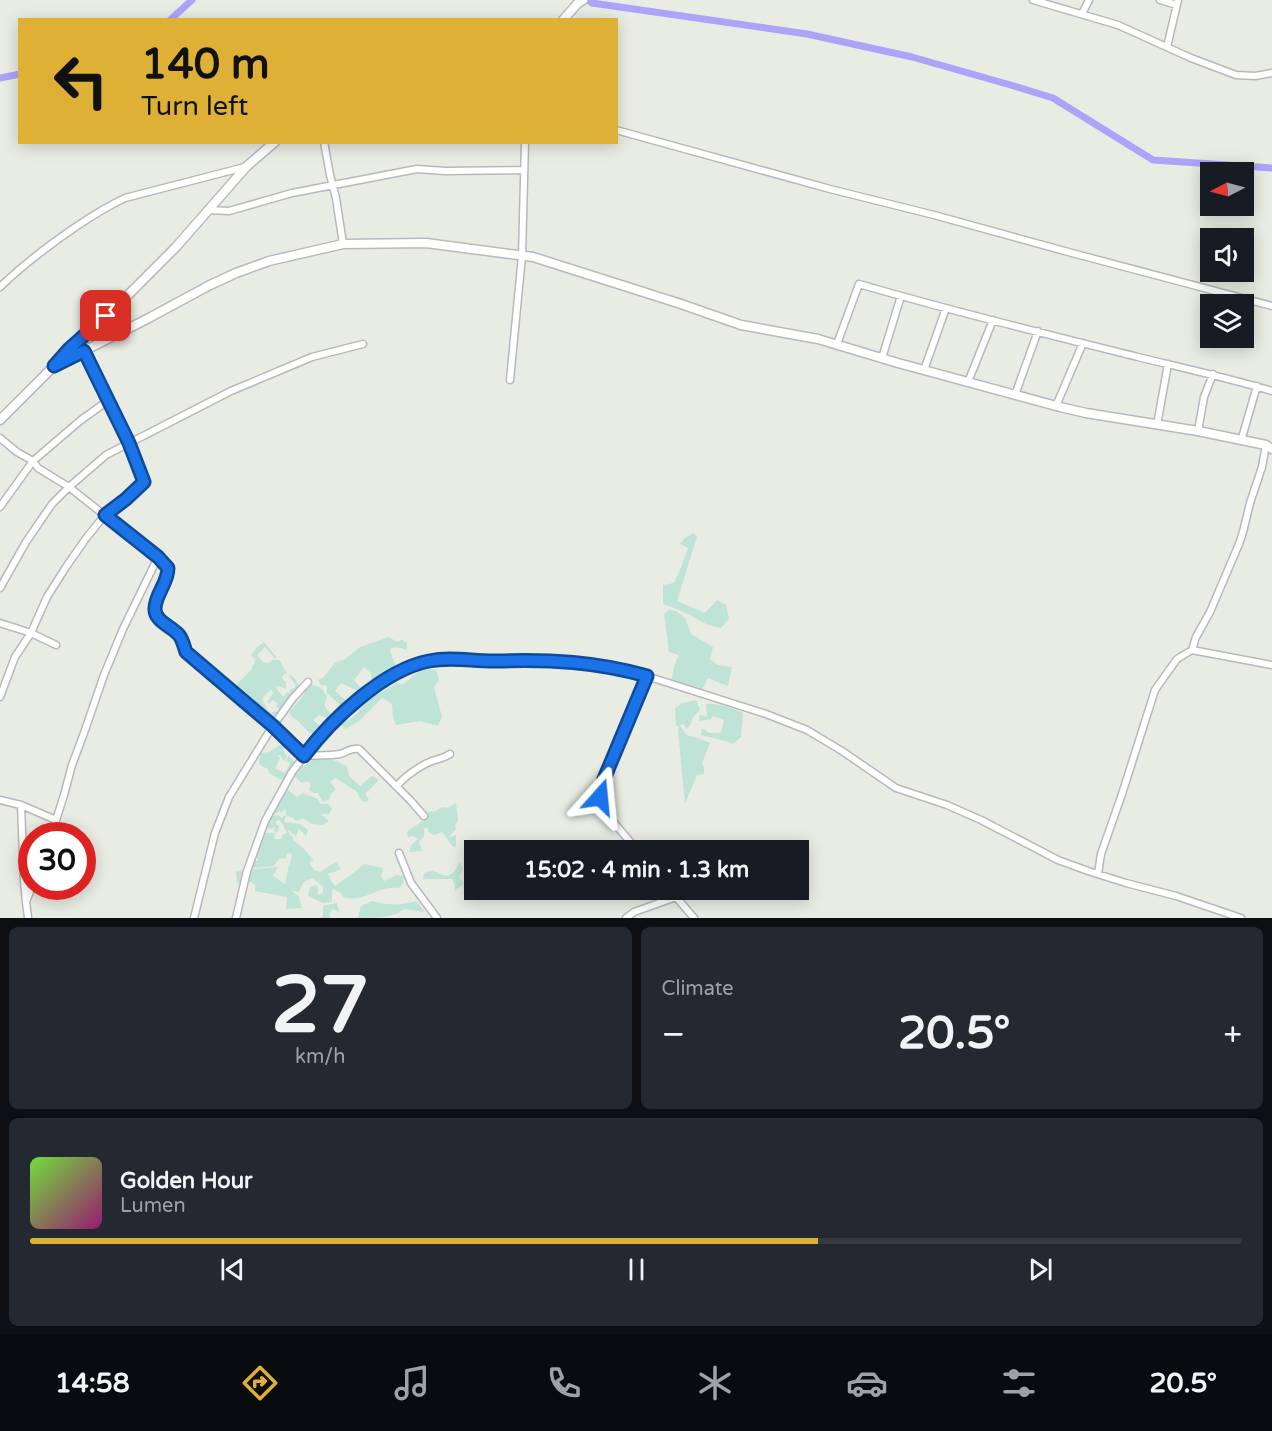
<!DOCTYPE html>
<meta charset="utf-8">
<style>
body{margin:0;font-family:"Varela Round",sans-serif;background:#242831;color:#f1f3f6;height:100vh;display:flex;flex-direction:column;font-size:22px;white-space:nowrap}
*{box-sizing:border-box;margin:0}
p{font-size:20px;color:#9ea1a6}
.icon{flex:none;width:33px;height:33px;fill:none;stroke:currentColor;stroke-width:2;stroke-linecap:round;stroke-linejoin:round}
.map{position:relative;height:918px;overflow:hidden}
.drawer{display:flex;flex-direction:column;gap:9px;padding:9px;background:#0d0f14;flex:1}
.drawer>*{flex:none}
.guide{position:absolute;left:18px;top:18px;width:600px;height:126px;border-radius:0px;box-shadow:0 3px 15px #0003;background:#deb136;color:#111;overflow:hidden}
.needle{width:39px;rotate:264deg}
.fabs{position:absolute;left:1200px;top:162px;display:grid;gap:12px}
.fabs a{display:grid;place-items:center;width:54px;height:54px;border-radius:0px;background:#171b24;box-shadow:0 3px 15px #0003;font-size:30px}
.speed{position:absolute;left:18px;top:822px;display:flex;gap:12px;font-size:30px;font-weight:700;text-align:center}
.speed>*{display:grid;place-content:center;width:78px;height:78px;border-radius:50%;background:#171b24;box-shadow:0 3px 15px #0003;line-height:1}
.speed .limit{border:9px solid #d22;background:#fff;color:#111}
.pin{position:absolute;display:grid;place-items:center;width:51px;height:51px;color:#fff;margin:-26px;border-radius:12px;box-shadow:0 3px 9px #0006}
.me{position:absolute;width:66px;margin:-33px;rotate:18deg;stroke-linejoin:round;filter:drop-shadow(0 0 4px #0008)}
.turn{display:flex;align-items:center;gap:21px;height:126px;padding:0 24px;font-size:27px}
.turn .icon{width:78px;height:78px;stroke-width:2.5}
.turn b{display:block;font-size:42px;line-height:51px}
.big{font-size:45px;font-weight:800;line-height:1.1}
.drawer .widget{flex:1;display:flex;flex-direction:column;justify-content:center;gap:9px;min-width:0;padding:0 21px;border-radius:9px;background:#242831}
.drawer .dial{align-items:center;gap:0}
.dial b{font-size:78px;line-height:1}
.song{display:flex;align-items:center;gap:18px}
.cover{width:72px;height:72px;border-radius:9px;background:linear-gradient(135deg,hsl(100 70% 55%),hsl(320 70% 35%))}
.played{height:6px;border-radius:3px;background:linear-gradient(90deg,#deb136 65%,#363941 65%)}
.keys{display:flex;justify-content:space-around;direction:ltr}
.heat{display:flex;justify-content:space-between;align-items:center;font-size:33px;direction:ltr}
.drawer .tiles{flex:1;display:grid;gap:9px;grid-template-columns:1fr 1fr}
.widget:last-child{grid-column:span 2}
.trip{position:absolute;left:464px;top:840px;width:345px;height:60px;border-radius:0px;background:#171b24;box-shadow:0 3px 15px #0003;font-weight:800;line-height:60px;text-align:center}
.tab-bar{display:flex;height:96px;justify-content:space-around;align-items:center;background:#090b0e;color:#9ea1a6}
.tab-bar .icon{width:42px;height:42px}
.tab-bar .current{color:#deb136}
.tab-bar b{font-size:27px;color:#f1f3f6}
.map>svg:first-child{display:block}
.green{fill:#bfe3d6}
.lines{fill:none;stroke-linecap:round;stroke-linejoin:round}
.canal{stroke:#aca4f9;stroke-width:7}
.minor-casing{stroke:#b9b7bd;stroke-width:9}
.secondary-casing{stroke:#bab7bf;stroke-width:11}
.minor{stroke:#fff;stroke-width:6}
.secondary{stroke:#fff;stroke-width:8}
.route-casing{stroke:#114b97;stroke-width:15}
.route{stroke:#1a73e8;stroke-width:10}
</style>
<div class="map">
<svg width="1272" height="918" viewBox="0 0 1272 918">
<rect width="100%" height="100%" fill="#e8ece2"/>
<!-- green -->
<path class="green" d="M694,533L697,537L677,601L705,613L717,600L726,605L729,619L721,628L708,625L684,612L663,604V585L674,583L680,570L688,548L680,544L685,538Z
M669,610L676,611L685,618L691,634L713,647L710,659L718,665L732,667L728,686L708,678L700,693L671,683L674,666L679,655L669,652L664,614Z
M389,637L397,642L402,640L407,643V650L396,647L390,649L391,654L399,672L372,689L367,683L372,682L371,673L364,667L354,680L359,686L366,689L368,692L362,693L341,683L335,691L350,704L347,711L327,693V686L321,685L318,680L324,677L335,663L345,659L360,647Z
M264,642L277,658H275L265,647L257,655L263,662L269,663L273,660H279C283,665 283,669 287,673L283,675L282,678L286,683V689L279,686L275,687L283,697L288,692L290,693V689L295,688L296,685L289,676V674L295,679L301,688L282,711L276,707L277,703L273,700L268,704V701L273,693L271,689L264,696L262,701C266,704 266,709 271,713L275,711L283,714L269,726L234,687L251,670L256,659L251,656L256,648Z
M429,669L436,670L439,680L434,687L442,717L438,726L420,721L396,725L393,717L392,704L382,698L359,721L346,729L341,725L357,714L369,698L380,693L397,683L403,684C416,676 411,672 429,669Z
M309,685C319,685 322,688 327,697C321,707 328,711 336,717L333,720L319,715L313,720L322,728L318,736C309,734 306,729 300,723C296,719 292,718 289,712L300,700Z
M696,700L700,710L693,717L691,724L687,729L683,724L680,725L686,735L695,737L710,743L702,763L704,768V774L697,775L685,804L678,730L679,726H676L675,708L683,703Z
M706,704C719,703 731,708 743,713L741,737L733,744L726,741L701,735L702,728L709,733H721L724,720L713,716L711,719L699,721L700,715L707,716Z
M282,744L286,747L283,750L287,757L284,761L280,755H277L280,758L275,768L280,771L285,773L290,764L286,760L289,756L296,763L291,781C283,781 275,777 269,773L268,769L260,765L259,761L261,753L269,752Z
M316,758C331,757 336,762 347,766L349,776L360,786L372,776L379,780L365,794L369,800L366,802L362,801L356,791L336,778L330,782L336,789L331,794L329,800L322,801L318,793H314L309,790L311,784L307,781L302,783L294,776L297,770Z
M287,789L297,797L303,793L318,799L320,804H328L332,809L329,814H323L321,816H324L329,821L322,825L312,824L302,818L300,820L295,821L293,817H290L286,815V809L281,812L279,811L274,815L273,812Z
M456,803L458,821L455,825L456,829L450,836L451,837L456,835V846L453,847L442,832L435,835L429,833L427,827L424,829V836L419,842L422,851L409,852L412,844L418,839L413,836L408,837L406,833L409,830L427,818L428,812L430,811L434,812L442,807L447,808Z
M278,815L282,818L285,815L286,816L284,822L300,824L308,830L306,836L299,829L296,836L288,830L289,834L293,837V840L305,850L314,861L309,862L314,870L320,872L336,862L341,869L335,872L328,873L330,879L335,886C345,878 355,873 364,864L383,868L381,877L384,881L397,875L404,876L403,883L399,888C377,885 366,903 343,897L341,893L333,889L332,891V902L323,903L308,896L310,887L317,885L318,895L323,893V887L313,878C304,880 302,884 299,892L291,890L299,897L302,908L286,909L287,897L255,891V884L247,881L237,883L236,871L278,867L273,876L285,884L289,865L292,864H290L292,854L287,853L286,858L279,859L274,866L251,868L254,860L259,861L256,857L262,833H275L274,839H282V835L287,833L282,823L279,820L276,821V824L279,826L277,833L274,831L275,826L271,829L266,827L262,822L269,820L271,816Z
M460,862L463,869L459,877L464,884L455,890V885L452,879H423L424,873L433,870C448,880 452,876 460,862Z
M372,901C386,905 402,906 416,901L425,912L404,909C395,918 372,918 358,918L361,906Z
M337,903L339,912L332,909L330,913V918H319L323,916V906Z"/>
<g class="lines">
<!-- canal -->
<path class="canal" d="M588,0L592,3L807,34L912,57L1014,86L1053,98L1153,160L1272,168
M170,20L192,0
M0,78L20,74"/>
<defs>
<path id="minor" d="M1033,0L1118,25L1191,58L1236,75L1255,76L1272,73
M1160,0L1177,5
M1082,14L1089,0
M1167,47L1178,0
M616,130L830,189L934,215L1072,253L1272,306
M324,142L330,175L336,198L343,244
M207,210L229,211L292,193L417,169L445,171L524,170
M0,287C24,264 49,245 77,226C92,216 108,206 125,198L245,167
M837,344L859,284C951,311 1045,334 1138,357C1183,368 1228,378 1272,391
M882,358L901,296
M924,370L946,308
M510,380L522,256L525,142
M968,382L993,320
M1015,395L1038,331
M1056,406L1083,343
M1157,425L1168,364
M1198,431L1204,397L1213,374
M0,438L17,452L33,461L38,468L69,487L166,564C177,580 151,595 155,613C158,623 173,628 179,635C185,642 183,650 190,656L272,727L304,756C316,755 329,756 340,754C348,752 351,747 359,749L410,800L424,816
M1241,441L1257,386
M0,507L33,461L81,420L109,400
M0,588L26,542L52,504L69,487L106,455L231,391L312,357L363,344
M0,623L31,633L56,645
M1192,650L1272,665
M0,697L15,657L31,633L47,597L66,567L87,537L105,515L126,499L144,482L129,443L109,400L84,351
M397,786C404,777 421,765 432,761C439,759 444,758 450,754
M0,800L21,805L24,881L26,902
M21,805L56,820
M51,836L64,795L72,765L84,733L104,675L123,629L158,557
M637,850L605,812L599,802L604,779L647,676
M399,853L411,883L437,918
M1098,874L1101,854L1122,794L1155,690L1177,659L1192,650L1196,637L1210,612L1239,544L1243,532L1250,503L1262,467L1266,445
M670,890L694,918
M28,918L26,902L32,886
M194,918L215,833L229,797L272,727L293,698L308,682
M236,918L247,871L265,821L292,772L316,741L329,726L368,692L390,676L411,667L428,661L458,659L489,661L559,660L587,663L637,673L766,714L807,730L842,751L896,788L947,805L981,820L1058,860L1088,871L1126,883L1176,896L1241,918
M626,918L634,912L676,897"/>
<path id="secondary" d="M563,20L577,4L583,0
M54,366L147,319L210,285L236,273L269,261L343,244L426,243L533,257L681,304L741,325L818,339L898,363L1060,407L1086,413L1198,431L1266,445L1272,449
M0,420L54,366L69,349L117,306L176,247L246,167L269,147L275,142"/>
</defs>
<!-- minor casing -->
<use href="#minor" class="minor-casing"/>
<!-- secondary casing -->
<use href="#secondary" class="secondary-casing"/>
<!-- minor -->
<use href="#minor" class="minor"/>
<!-- secondary -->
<use href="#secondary" class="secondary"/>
</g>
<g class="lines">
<defs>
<path id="route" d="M106,316L69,349L54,366L84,351L129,443L144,482L126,499L105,515L158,557L168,568C168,583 156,593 155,608C154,621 171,626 179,635C183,640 184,647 186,652L273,726L304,756C331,720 383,670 429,661C452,656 475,662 498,661C550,659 597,662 647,676L604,779L600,797"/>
</defs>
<!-- route casing -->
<use href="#route" class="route-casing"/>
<!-- route -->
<use href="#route" class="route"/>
</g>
</svg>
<div class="fabs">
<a><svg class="needle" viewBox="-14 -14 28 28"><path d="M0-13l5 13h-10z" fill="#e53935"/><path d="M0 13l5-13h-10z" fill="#9ea1a6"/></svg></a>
<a><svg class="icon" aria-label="sound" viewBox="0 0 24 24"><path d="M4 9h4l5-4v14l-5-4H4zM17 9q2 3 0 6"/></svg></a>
<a><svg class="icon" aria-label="layers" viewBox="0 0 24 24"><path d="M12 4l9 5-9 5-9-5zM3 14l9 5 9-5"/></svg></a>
</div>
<div class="speed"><div class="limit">30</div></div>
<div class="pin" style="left:106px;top:316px;background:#d93025"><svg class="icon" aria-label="arrive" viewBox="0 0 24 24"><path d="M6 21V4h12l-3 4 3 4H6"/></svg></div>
<svg class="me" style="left:600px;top:797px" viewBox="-20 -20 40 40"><path d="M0-17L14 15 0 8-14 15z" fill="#1a73e8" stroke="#fff" stroke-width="4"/></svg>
<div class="trip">15:02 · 4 min · 1.3 km</div>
<div class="guide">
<div class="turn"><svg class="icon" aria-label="left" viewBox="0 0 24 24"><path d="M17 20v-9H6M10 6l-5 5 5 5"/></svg><div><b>140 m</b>Turn left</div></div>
</div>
</div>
<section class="drawer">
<div class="tiles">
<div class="widget dial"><b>27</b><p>km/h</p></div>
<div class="widget"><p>Climate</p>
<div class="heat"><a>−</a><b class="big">20.5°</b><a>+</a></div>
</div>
<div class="widget">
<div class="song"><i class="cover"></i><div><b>Golden Hour</b><p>Lumen</p></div></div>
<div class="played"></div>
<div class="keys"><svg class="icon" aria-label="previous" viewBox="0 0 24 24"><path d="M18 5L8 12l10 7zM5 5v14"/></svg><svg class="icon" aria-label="pause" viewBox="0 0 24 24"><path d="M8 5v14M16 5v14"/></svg><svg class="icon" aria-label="next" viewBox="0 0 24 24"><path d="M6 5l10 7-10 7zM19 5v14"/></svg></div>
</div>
</div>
</section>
<nav class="tab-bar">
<b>14:58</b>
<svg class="icon current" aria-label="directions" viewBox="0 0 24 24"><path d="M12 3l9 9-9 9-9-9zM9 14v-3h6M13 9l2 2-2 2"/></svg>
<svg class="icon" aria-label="music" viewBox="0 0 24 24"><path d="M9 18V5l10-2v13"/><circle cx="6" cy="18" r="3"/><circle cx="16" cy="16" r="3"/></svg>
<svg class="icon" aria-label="phone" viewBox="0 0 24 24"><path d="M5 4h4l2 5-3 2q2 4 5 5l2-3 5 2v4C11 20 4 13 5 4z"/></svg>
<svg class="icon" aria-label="climate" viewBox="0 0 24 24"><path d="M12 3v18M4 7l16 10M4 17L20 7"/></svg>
<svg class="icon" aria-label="car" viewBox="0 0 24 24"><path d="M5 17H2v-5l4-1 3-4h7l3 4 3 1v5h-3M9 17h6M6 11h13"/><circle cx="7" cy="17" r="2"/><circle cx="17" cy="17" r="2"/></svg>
<svg class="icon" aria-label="filters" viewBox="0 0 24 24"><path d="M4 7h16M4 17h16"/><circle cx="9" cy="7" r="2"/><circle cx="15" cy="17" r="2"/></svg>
<b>20.5°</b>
</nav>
